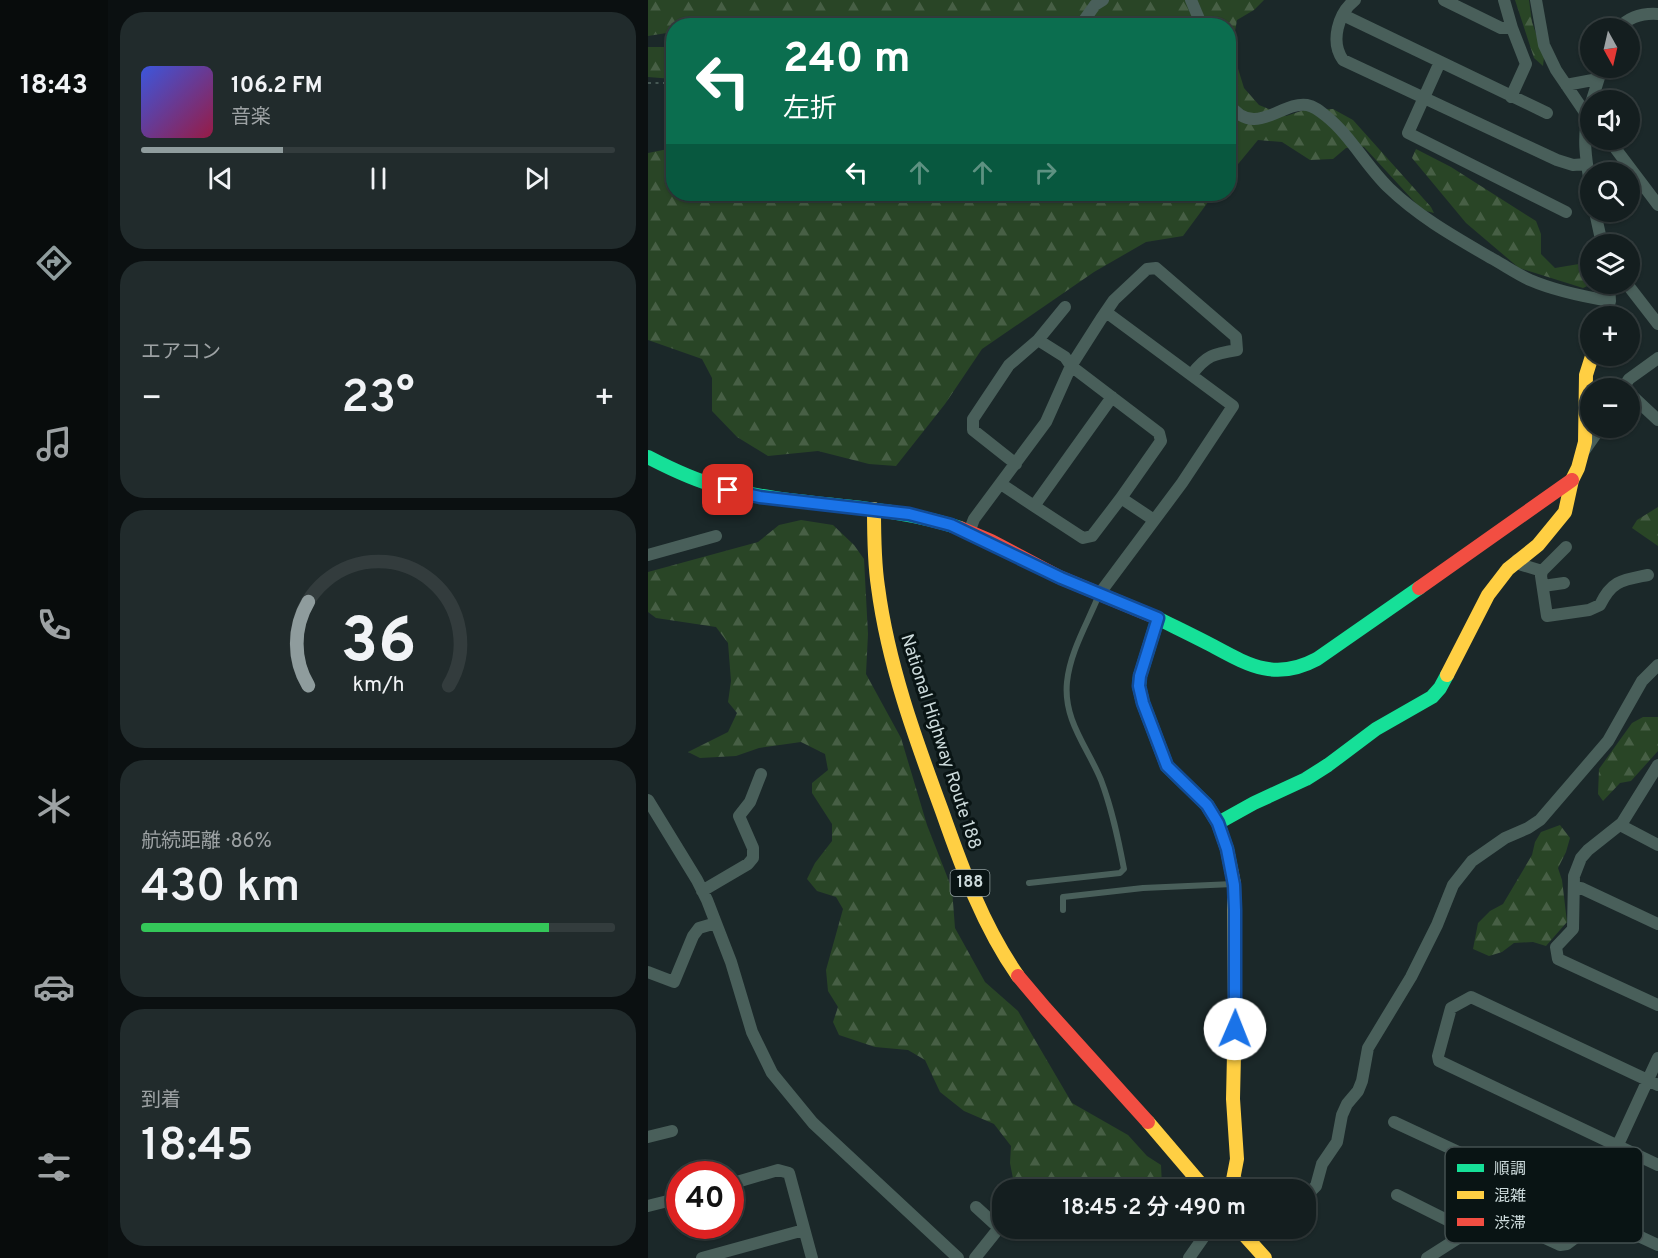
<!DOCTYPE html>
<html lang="ja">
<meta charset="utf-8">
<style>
body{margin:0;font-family:Overpass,"Noto Sans JP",sans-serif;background:#212b2c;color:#f1f3f6;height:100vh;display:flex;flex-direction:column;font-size:22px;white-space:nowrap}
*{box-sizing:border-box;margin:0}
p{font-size:20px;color:#9da2a4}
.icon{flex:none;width:33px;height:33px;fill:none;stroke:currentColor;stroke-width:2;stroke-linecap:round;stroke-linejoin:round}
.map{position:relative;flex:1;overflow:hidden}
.panel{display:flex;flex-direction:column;gap:12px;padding:12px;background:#0b1011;width:540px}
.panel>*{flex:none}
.guide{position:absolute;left:18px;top:18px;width:570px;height:183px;border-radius:24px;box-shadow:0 2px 4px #0004,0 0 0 2px #333c3d;background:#0b6e4f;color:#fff;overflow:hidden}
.needle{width:39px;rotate:172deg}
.controls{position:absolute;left:932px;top:18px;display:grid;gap:12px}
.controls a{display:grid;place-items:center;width:60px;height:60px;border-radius:50%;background:#141e1f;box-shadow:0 2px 4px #0004,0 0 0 2px #333c3d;font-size:30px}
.speed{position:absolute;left:18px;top:1161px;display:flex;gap:12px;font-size:30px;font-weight:700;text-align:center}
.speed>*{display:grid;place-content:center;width:78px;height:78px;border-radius:50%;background:#141e1f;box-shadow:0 2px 4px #0004,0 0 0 2px #333c3d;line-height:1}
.speed .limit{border:9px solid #d22;background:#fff;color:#111}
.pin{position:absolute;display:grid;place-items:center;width:51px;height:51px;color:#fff;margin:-26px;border-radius:12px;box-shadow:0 3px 9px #0006}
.me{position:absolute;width:66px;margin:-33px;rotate:1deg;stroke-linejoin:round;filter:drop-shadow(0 0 4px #0008)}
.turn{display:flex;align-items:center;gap:21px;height:126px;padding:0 18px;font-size:27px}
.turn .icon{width:78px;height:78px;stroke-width:2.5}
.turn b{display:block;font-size:42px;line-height:51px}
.lanes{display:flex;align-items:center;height:57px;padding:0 18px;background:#0003;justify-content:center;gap:30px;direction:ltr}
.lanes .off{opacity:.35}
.big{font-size:45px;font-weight:600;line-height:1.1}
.panel .widget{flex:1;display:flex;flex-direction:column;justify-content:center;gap:9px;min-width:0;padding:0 21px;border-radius:24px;background:#212b2c}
.panel .dial{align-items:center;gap:0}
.dial svg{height:156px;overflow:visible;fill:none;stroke:#333c3d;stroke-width:7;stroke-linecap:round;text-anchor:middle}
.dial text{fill:#f1f3f6;stroke:none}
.song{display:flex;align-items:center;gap:18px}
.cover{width:72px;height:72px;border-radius:9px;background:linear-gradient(135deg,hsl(230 70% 55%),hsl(340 70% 35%))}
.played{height:6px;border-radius:3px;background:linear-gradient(90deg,#8f9c9d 30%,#333c3d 30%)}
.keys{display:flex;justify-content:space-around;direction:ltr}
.heat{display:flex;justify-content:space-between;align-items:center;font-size:33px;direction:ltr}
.charge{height:9px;border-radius:4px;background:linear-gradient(90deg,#34c759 86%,#333c3d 0)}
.trip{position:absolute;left:344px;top:1179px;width:324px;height:60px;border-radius:24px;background:#141e1f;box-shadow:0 2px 4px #0004,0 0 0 2px #333c3d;font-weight:600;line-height:60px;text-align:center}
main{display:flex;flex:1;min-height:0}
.dock{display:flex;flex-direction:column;width:108px;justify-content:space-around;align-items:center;background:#080c0c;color:#9da2a4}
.dock .icon{width:42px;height:42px}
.dock .selected{color:#8f9c9d}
.dock b{font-size:27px;color:#f1f3f6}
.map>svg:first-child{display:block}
.forest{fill:url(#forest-firs)}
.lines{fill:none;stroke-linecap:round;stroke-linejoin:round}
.path{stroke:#465854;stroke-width:2;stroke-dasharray:3 4.5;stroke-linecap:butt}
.lane{stroke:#495f5a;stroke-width:6}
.street{stroke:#495f5a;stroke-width:12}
.fast{stroke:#16e098;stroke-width:14}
.slow{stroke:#ffcf43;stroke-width:14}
.jam{stroke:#f24e42;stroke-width:14}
.route-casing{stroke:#114b97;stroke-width:15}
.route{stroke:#1a73e8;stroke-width:10}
.labels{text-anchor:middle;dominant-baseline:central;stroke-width:6;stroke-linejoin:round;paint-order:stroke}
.shield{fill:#091414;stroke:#929fa0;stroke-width:1.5}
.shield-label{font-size:16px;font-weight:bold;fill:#cddbdc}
.street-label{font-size:18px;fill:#cddbdc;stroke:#091414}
.key{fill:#091414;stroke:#445050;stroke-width:1.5}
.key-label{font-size:16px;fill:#cddbdc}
</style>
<main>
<nav class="dock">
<b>18:43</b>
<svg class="icon selected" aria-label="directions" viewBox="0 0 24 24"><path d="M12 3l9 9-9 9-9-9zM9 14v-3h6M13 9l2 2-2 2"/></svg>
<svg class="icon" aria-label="music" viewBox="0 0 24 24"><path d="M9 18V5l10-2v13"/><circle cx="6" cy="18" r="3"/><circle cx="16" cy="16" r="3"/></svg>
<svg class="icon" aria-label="phone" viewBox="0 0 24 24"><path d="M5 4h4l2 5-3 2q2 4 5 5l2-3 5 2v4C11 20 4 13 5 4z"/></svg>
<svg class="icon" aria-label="climate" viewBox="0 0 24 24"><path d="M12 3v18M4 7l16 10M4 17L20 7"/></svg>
<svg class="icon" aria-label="car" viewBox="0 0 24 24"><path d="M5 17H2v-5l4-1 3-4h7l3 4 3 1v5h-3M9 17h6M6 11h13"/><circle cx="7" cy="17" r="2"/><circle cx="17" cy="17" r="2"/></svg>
<svg class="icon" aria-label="filters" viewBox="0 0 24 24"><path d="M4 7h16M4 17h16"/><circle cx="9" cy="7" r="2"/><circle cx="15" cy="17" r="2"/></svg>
</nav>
<section class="panel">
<div class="widget">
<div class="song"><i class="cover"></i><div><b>106.2 FM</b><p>音楽</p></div></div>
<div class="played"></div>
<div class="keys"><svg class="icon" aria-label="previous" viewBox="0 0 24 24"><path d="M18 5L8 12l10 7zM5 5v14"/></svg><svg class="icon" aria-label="pause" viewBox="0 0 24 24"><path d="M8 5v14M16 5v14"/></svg><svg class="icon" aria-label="next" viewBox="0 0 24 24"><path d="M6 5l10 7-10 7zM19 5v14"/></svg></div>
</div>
<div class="widget"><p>エアコン</p>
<div class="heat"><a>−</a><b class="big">23°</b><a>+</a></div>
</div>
<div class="widget dial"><svg viewBox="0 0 100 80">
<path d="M14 69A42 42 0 1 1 86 69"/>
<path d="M14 69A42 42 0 0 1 14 26" stroke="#8f9c9d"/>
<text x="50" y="56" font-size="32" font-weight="700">36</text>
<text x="50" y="72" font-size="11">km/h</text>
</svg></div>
<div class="widget"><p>航続距離 · 86%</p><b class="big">430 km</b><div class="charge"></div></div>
<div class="widget"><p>到着</p><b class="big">18:45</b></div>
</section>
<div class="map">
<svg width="1010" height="1258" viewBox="0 0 1010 1258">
<defs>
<pattern id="forest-firs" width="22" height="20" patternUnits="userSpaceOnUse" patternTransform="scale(1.5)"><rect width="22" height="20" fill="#294526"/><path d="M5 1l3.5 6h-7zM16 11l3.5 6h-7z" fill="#475f45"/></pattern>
</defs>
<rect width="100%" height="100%" fill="#1b2829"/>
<!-- forest -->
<path class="forest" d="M0,0H616L606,10L589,20L584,49L596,88L611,105L638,116L656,110L685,109L705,120L783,207L786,213L774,210L716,147L698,148L685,159L662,160L634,142L610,140L581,175L580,26H26L25,32L0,36Z
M867,0H881L884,22L896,57L895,66L886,58Z
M0,47H25V79L0,77Z
M25,148L26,194H566L535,236L498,242L446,272L334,349L297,404L248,466L221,464L170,451L120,456L89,437L64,411V378L54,359L0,340V153Z
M768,149L803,167L888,221L893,234V254L907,268L931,264L941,266L942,284H944L935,288L871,268L818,223L764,158Z
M1010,507V546L984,528L989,520Z
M153,520L185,525L206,545L216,559L220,634L218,674L253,738L279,825L304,889L307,928L337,982L370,1011L424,1103L480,1135L499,1156L513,1165L514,1186L512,1189H367L362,1163L363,1146L346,1124L316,1111L292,1092L277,1060L260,1050L227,1047L191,1035L185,1022L190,1007L180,991L178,970L195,909L188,897L169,891L159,879L167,863L184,841V824L164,793V783L180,770L177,754L153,742L111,748L88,756L52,758L40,752L80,732L89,713L80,702L83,681L80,643L68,627L8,618L0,612V572L110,542L131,525Z
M995,717H1010V751L983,781L972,783L955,801L950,794L951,769L984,723Z
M912,825L922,838L918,852L910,868L914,880L919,922L898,946L885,942L866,943L854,952L841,956L825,949L830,923L842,911L855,904L884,855L887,842L893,832Z
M439,1229L483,1228V1229L467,1235Z"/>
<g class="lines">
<!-- path -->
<path class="path" d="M0,83H26"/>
<!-- lane -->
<path class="lane" d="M381,883L472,873L476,869C470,838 464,809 453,780C440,748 415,720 419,682C422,652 439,624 450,597
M415,910V897L495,888L585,884"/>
<!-- street -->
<path class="street" d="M543,0L554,26
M707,0C690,13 682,42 695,60L909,160L925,165L939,164
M796,0L853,28H864L878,64L863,97
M856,0L864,28
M888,0L896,45L908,70L942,120
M695,15L899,113
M432,26L447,5L455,0
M971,28C981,17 995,13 1010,14
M792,62L760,133L918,212
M918,85L950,79
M944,100L954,68
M580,103C607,140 633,101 659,105C666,106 672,111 678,116C703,136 718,166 741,188C771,217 807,237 843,258C856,265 869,274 882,280C905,290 938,297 962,301
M941,113C934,136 938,160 942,183
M961,140L1010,205
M947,212L954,244
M979,284L1010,324
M958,316L962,301L961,284
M390,340L417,307
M975,388L981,379L1010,358
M981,393L1010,420
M936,451L952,428
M368,464L325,430V419L361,365L390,340L417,357L423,366L511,433L513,441L473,498
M353,484L386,506L464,397
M386,506L435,538L444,536L473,498L506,520
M321,532L326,519L398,422L423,366L453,319L466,300L499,269L508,268L588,337L589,350C565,354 559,355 544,374
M918,547L894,571L893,576L899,616L941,610L952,605C964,580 975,580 1000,575
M0,555L68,536
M869,560L874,565L894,571
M895,586L916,583
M452,593L534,483L585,406L458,312
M1010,765L974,823L940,850L933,858L926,876L925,929L908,947L910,959L1010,1005
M0,800L49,880L59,900L83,962L104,1032L124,1073L165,1123L310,1258
M972,825L1010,845
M926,888H933L1010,924
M54,891L100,864L105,858V848L91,816L102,802L113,774
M0,972L26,982L45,936L51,928L68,923
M1010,1085L823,997L803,1008L790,1056L791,1061L1010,1165
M746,1122L1010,1245
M0,1137L24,1131
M586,1180L606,1188L624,1190
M82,1184L130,1170L141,1173L164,1258
M657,1193L662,1192L668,1186L674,1164L689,1142L694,1115L699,1104L710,1091L714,1081L720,1048L763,977L789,925L805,885L824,861L857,838L880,828L892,820L960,741L994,681L1010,665
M749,1195L811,1226L818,1233
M0,1206L32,1198
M54,1258L156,1230
M327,1258L351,1228L328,1207
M541,1258L562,1228
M779,1258L837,1221C859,1217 891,1236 912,1245L919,1244L927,1238L1010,1058"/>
<!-- fast -->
<path class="fast" d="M0,457C23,469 46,480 72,487C150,508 234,502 312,528
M507,617C527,627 546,636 565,646C602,666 628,681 669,659L771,588
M510,618L492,676L491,686L495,703L519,766L559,805L570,823L579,849L583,869
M570,823L606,803L658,779L680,765L728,729L784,697L792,688L799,675"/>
<!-- slow -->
<path class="slow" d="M226,509C226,535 226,561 230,587C240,664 267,738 294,811C314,868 335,926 370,976
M799,675L840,595L860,569L890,545L917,512L924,480L930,468L937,442L938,375L944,356
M500,1122L558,1190
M583,1190L589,1159L585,1099L587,1009L586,884L583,869
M590,1228L617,1258"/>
<!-- jam -->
<path class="jam" d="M312,528L343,541L411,577L507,617
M771,588L924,480
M370,976L397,1008L500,1122"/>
</g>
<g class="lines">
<defs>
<path id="route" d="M80,490L112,497L261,514L303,525L413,578L510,618L492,676L491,686L495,703L519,766L559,805L570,823L579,849L586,885L587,910V1029"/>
</defs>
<!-- route casing -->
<use href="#route" class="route-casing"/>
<!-- route -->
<use href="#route" class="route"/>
</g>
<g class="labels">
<!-- shield labels -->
<rect class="shield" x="302.5" y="870" width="39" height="26" rx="4.5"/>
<g class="shield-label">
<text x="322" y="883">188</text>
</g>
<!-- street labels -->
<g class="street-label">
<text transform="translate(292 742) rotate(72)">National Highway Route 188</text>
</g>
</g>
<!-- legend -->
<rect x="797" y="1147" width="198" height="96" rx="9" class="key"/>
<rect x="809" y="1164" width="27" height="8" fill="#16e098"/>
<rect x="809" y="1191" width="27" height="8" fill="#ffcf43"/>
<rect x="809" y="1218" width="27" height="8" fill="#f24e42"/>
<g class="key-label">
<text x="846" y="1174">順調</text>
<text x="846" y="1201">混雑</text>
<text x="846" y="1228">渋滞</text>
</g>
</svg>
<div class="controls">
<a><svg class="needle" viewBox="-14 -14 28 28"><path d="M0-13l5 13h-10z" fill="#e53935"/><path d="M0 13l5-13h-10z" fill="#9da2a4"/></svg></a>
<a><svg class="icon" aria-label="sound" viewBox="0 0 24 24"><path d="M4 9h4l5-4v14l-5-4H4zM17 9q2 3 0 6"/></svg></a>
<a><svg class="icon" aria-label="search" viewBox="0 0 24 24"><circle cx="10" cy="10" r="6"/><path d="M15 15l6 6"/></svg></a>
<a><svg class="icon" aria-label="layers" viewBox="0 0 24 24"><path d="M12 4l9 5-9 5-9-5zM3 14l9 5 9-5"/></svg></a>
<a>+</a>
<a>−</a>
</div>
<div class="speed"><div class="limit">40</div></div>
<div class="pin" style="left:80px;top:490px;background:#d93025"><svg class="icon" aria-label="arrive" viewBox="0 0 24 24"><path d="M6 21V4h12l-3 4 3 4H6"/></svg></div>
<svg class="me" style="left:587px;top:1029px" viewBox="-20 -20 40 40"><circle r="19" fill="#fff"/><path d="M0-13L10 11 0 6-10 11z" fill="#1a73e8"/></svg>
<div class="trip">18:45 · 2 分 · 490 m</div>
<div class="guide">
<div class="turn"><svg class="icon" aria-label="left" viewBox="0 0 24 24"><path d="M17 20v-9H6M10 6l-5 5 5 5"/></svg><div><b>240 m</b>左折</div></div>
<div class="lanes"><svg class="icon" aria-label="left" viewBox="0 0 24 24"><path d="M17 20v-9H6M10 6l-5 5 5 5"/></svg><svg class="icon off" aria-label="ahead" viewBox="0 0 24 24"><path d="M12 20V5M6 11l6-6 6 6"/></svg><svg class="icon off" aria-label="ahead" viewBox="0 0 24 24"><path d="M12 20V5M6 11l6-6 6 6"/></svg><svg class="icon off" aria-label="right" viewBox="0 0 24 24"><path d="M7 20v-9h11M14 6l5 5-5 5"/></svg></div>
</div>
</div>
</main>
